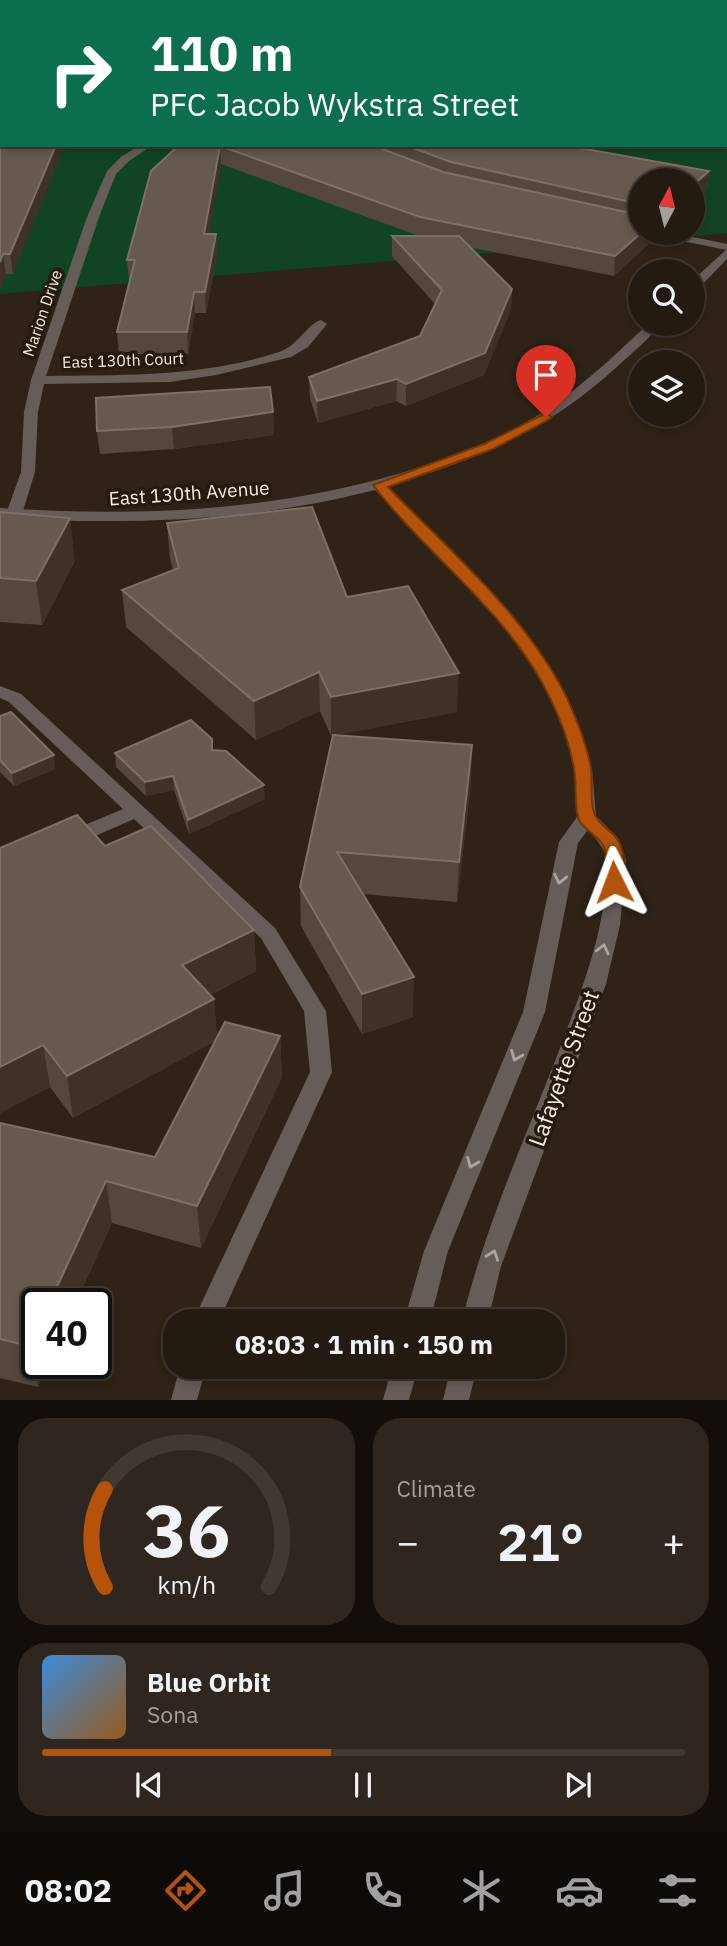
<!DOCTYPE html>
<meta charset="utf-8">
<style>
body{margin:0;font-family:"IBM Plex Sans",sans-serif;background:#2f271f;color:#f1f3f6;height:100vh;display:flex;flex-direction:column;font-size:26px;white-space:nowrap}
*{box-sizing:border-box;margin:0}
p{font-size:23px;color:#a3a19f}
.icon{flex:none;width:38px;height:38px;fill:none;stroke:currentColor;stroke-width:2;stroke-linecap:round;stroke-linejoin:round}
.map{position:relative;height:1400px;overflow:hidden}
.details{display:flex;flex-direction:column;gap:18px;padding:18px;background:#130e09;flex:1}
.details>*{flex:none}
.banner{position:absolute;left:0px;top:0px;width:728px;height:147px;box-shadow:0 4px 10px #0003,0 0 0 2px #403831;background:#0b6e4f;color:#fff;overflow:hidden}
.needle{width:46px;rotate:7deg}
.buttons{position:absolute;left:628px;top:168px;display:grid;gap:14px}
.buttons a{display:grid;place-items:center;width:77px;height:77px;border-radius:50%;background:#231a11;box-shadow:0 4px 10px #0003,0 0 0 2px #403831;font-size:35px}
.speed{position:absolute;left:21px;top:1288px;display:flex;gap:14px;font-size:35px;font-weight:700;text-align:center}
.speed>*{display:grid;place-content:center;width:91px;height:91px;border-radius:50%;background:#231a11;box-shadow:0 4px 10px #0003,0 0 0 2px #403831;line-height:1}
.speed .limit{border:4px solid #111;border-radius:10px;background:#fff;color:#111}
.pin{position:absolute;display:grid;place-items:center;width:60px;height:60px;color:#fff;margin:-72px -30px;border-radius:50% 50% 50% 0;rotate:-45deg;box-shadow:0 0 7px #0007}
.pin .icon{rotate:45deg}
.me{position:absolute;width:77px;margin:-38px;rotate:357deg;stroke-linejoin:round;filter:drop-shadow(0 0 5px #0008)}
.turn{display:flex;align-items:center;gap:24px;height:147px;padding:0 35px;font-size:32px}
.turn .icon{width:91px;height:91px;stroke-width:2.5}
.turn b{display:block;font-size:49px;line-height:60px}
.big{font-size:52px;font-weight:700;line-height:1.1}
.details .widget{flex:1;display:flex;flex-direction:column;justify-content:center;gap:10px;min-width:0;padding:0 24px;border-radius:28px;background:#2f271f}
.details .dial{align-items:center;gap:0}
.dial svg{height:182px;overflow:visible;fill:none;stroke:#403831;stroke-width:7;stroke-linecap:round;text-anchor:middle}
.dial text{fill:#f1f3f6;stroke:none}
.song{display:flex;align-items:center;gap:21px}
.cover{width:84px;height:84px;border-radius:10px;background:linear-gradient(135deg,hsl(210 70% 55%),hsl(30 70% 35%))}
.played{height:7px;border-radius:4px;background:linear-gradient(90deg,#b45309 45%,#403831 45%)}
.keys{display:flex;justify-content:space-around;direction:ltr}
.heat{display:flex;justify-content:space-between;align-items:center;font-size:38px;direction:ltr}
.details .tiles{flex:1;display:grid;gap:18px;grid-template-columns:1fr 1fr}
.widget:last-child{grid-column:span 2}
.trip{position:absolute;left:163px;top:1309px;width:402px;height:70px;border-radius:28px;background:#231a11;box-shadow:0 4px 10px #0003,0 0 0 2px #403831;font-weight:700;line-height:70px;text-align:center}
.tabs{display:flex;height:112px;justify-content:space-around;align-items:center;background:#0e0a07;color:#a3a19f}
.tabs .icon{width:49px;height:49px}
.tabs .on{color:#b45309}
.tabs b{font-size:32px;color:#f1f3f6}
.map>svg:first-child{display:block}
.green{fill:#114423;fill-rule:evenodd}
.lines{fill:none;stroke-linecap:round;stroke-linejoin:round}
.minor{fill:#665d59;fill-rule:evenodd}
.tertiary{fill:#665d59;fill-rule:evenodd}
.wall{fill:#55473c}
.shaded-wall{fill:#3f3125}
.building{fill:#66594e;stroke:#7d7066;stroke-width:2}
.oneway{stroke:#aea59f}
.route{fill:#b45309;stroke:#753606;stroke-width:2}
.labels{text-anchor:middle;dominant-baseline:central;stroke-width:7;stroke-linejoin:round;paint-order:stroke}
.far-street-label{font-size:16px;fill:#f5ede5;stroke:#251a0e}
.street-label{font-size:19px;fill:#f5ede5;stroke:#251a0e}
.near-street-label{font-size:23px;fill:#f5ede5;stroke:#251a0e}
</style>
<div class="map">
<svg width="727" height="1400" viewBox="0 0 727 1400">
<rect width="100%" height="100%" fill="#2f2317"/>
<!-- green -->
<path class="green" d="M0,0H727V233L0,294ZM2,2H726V145H2ZM640,180H693V233H640Z"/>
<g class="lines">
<!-- minor -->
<path class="minor" d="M140,145H153L129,161L116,174L99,217L46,376C125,375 203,377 279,352C298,346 306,325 321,320L327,324L308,347L291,357L216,375L170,382L44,384L38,412L35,472L22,514L19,517H9L6,514L21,472L24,412L31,380L87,217L107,171L121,157Z
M652,233H673L727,244V250L657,236Z
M0,686L21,694L275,928L326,1011L332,1072L219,1321H193L310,1072L304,1011L261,938L134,819L77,844H63L60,839L63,834L123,809L9,702L0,698Z
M180,1367H206L197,1400H171Z"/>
<!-- tertiary -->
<path class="tertiary" d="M727,249V259L697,290L693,291V280Z
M648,324H661C649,339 633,352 619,365C547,431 480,459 388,486L516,619L548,664L568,699L582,735L592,769L596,816L618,838L626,860L620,925L606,984L501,1266L488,1321H462C484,1230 523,1143 557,1056C579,997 609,925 606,861C605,848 597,840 588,830L578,843L545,1012L448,1251L430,1321H404L424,1251L523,1012L559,842L577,817C576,802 577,785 574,769C554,653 452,571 375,490C252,522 126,525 0,518V508C136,517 269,512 401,473C439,462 479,449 515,429C565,402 607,363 648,324Z
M392,1367H418L409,1400H383Z
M451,1367H477L469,1400H443Z"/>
</g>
<!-- wall -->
<path class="wall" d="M0,135L13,274H6L0,289Z
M179,145H563L709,171L707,189L693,202V180H640V233H656V237L614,276L469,247L512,289L511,309L484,375L406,406L396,401L318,423L310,399L309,377L420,336L435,304L392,256V236H419L221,164L209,234H216L217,254L206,313H195L188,354H119L117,332L130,280H129L127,260L151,171Z
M273,412L274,435L174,449L100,454L97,431Z
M0,512L75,561L42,625L0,622Z
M167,523L347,597L457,712L335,735L471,783L457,902L363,894L413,1017L362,1034L301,926L300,887L333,735L331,736L320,711L256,740L126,627L122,590L173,570L170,559Z
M0,716L55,769L14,786L0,772Z
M212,750L265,799L189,834L174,790L146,796L116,767L115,753Z
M105,846L254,930L256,971L210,995L214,999L217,1039L280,1036L282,1077L201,1248L112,1223L75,1304H37V1363H48L38,1387L0,1378V1123L155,1157L215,1041L73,1118L50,1087L0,1113V848Z"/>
<!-- shaded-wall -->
<path class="shaded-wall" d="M56,145H65L13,274L10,254Z
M220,146L221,164L206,254L204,234Z
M709,171L707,189L693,202V185Z
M641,233H656V237L614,276L615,256Z
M216,234L217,254L206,313L205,292Z
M3,254L6,274L0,289V262Z
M512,289L511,309L484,375L406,406V384Z
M194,292L195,313L188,354L187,332Z
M397,379L396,401L318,423L317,401Z
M273,412L274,435L174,449L172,427Z
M70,518L75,561L42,625L36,581Z
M319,672L320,711L256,740L254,701Z
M459,673L457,712L331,736V697Z
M472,745L471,783L457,902L459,862Z
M54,755L55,769L14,786L12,773Z
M173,776L174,790L146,796L145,782Z
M264,785L265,799L189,834L188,820Z
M254,930L256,971L186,1007L182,965Z
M414,977L413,1017L362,1034V994Z
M214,999L217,1040L73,1118L67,1076Z
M280,1036L282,1077L201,1248L197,1206Z
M43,1045L50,1087L0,1113V1067Z
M106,1181L112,1223L75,1304H49Z
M37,1330V1363H48L38,1387L29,1346Z"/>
<!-- building -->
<path class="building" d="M76,0H140L145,2H74Z
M2,134V145H56L10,254H3L0,262V135Z
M179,145H372L443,172L640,215L641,233L615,256L420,217L220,146L204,234H216L205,292H194L187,332H117L135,260H127L151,171Z
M405,145H563L709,171L693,185V180H640V204L451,162Z
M392,236H459L512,289L485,353L406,384L397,379L317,401L309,377L420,336L442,290Z
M270,387L273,412L172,427L97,431L96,398Z
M312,507L347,597L408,586L459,673L331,697L319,672L254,701L122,590L179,568L167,523Z
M0,512L70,518L36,581L0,578Z
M11,712L54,755L12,773L0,760V716Z
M191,720L212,739V750L226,751L264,785L188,820L173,776L145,782L115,753Z
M333,735L472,745L459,862L337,852L414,977L362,994L300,887Z
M77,815L105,846L151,826L254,930L182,965L214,999L67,1076L43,1045L0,1067V848Z
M225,1022L280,1036L197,1206L106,1181L49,1304H37V1330L29,1346L0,1339V1123L155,1157Z"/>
<!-- one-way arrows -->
<defs><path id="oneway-chevron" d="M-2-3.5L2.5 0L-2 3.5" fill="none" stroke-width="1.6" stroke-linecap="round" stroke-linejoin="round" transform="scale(1.75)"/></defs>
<g class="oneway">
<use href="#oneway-chevron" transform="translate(560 879) rotate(102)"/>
<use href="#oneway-chevron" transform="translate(603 949) rotate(-76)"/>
<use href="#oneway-chevron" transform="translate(516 1056) rotate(112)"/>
<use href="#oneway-chevron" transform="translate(472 1163) rotate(112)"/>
<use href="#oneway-chevron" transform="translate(493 1255) rotate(-70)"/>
</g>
<!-- route -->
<path class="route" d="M546,413L552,417L550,419L493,449L388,487C451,552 526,615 567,698C577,720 587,745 591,769C593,783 589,805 596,817C600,824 609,830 615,836C625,848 628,872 620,886H607C600,874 610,858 603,845C597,834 581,829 578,817C574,802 577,784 574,769C570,745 561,720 550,698C509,612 430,559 373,485L484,444Z"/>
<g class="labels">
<!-- far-street labels -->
<g class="far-street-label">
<text transform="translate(42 313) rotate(-71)">Marion Drive</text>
<text transform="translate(123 360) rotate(-2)">East 130th Court</text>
</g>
<!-- street labels -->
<g class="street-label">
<text transform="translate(189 493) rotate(-4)">East 130th Avenue</text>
</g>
<!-- near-street labels -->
<g class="near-street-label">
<text transform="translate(563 1068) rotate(-70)">Lafayette Street</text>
</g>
</g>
</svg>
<div class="buttons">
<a><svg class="needle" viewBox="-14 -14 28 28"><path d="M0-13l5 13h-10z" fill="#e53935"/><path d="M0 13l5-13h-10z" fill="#a3a19f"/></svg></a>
<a><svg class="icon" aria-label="search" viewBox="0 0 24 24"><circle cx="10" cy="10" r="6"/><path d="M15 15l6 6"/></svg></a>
<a><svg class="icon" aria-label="layers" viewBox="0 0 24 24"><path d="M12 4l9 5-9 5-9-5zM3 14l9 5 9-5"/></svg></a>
</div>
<div class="speed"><div class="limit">40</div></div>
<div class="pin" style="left:546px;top:417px;background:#d93025"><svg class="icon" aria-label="arrive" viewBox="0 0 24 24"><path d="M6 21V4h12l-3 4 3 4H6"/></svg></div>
<svg class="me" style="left:614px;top:882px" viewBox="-20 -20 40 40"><path d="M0-17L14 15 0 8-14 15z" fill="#b45309" stroke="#fff" stroke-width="4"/></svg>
<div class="trip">08:03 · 1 min · 150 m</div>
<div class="banner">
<div class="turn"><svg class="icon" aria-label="right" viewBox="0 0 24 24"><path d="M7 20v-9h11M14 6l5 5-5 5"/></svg><div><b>110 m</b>PFC Jacob Wykstra Street</div></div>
</div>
</div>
<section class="details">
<div class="tiles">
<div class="widget dial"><svg viewBox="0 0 100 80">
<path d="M14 69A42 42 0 1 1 86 69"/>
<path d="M14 69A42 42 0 0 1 14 26" stroke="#b45309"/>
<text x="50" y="56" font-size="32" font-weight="700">36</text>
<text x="50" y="72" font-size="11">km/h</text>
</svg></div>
<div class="widget"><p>Climate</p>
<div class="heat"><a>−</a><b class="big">21°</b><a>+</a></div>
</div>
<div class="widget">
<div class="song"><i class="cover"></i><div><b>Blue Orbit</b><p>Sona</p></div></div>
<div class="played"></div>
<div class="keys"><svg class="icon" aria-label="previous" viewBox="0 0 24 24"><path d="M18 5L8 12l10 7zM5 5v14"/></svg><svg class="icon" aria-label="pause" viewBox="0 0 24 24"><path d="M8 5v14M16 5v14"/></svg><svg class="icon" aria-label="next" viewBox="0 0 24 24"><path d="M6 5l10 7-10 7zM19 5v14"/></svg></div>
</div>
</div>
</section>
<nav class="tabs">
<b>08:02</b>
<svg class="icon on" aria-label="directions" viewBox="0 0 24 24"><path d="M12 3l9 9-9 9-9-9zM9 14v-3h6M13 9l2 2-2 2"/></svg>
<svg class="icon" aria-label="music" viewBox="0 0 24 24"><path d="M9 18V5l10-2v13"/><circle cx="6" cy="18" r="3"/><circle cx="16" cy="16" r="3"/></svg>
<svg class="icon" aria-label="phone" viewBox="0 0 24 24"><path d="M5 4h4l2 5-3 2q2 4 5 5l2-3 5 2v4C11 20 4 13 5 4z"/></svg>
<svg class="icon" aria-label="climate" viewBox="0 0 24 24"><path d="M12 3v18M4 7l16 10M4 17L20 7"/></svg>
<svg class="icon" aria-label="car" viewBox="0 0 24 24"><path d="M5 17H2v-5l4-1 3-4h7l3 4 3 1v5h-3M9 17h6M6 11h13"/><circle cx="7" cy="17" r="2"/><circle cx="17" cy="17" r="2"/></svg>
<svg class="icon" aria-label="filters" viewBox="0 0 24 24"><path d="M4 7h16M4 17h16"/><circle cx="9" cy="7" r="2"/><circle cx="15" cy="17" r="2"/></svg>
</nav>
